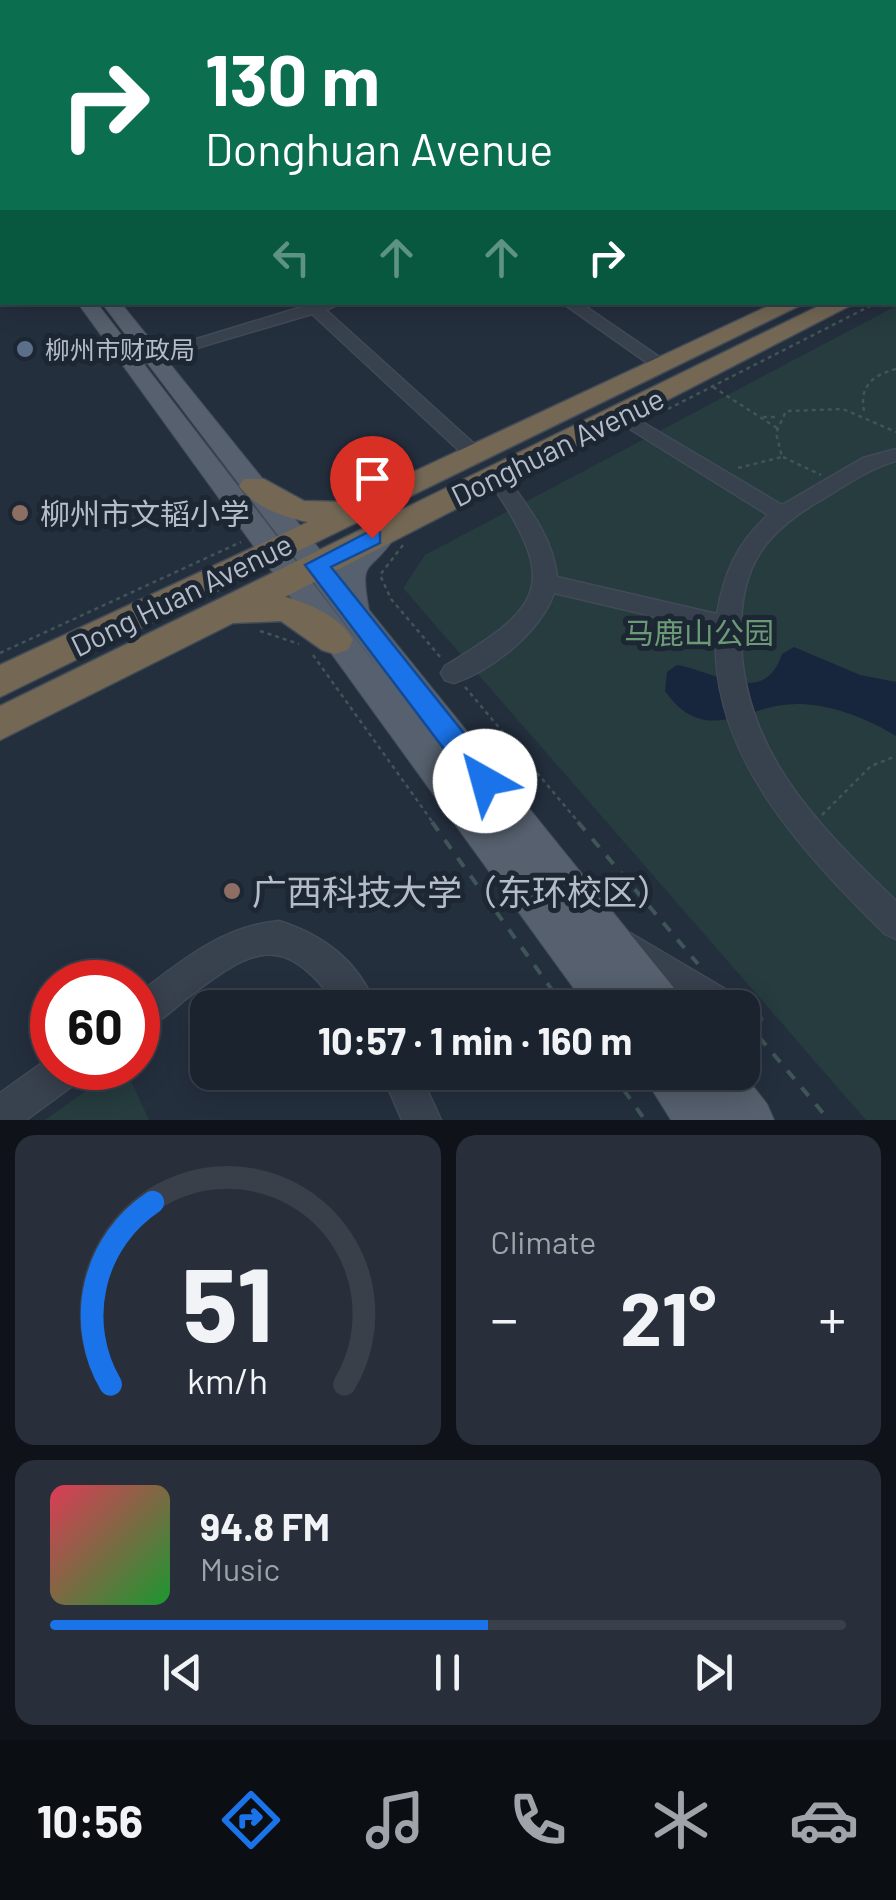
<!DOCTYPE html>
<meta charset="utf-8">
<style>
body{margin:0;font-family:Barlow,"Noto Sans SC",sans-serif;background:#282f3a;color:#f1f3f6;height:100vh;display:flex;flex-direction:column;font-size:38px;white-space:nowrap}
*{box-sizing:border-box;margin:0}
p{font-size:32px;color:#a0a4aa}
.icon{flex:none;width:55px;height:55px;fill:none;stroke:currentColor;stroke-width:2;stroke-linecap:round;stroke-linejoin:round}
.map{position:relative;height:1120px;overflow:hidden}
.drawer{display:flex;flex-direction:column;gap:15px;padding:15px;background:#0f1319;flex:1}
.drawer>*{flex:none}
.banner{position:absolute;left:0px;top:0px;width:898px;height:305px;box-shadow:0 5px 25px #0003,0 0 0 2px #39404a;background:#0b6e4f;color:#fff;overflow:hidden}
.speed{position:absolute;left:30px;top:960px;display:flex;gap:20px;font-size:50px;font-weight:700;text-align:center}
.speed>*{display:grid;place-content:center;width:130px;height:130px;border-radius:50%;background:#1b232e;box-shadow:0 5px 25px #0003,0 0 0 2px #39404a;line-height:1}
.speed .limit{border:15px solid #d22;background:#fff;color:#111}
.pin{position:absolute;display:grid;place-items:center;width:85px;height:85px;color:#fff;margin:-102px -42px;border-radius:50% 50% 50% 0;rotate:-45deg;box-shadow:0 0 10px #0007}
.pin .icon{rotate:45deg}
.me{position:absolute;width:110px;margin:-55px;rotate:322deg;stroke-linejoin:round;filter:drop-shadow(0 0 8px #0008)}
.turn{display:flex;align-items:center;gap:35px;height:210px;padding:0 40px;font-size:45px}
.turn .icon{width:130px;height:130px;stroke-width:2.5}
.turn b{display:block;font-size:70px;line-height:85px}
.lanes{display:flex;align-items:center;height:95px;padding:0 40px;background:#0003;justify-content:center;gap:50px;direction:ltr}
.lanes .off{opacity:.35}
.big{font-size:75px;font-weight:700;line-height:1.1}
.drawer .tile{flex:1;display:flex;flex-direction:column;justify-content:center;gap:15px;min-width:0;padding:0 35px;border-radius:20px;background:#282f3a}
.drawer .dial{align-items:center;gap:0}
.dial svg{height:260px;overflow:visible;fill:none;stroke:#39404a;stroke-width:7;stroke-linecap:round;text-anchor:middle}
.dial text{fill:#f1f3f6;stroke:none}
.song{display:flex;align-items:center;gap:30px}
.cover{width:120px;height:120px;border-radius:15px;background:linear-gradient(135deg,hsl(350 70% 55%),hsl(130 70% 35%))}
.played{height:10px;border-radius:5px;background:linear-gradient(90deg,#1a73e8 55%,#39404a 55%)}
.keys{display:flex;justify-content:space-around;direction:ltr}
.heat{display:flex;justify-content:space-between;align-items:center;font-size:55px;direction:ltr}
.drawer .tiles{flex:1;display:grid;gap:15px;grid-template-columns:1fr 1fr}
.tile:last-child{grid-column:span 2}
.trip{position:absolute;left:190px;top:990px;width:570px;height:100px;border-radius:20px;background:#1b232e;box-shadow:0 5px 25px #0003,0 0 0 2px #39404a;font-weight:700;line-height:100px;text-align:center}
.menu{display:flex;height:160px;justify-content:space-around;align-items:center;background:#0b0e12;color:#a0a4aa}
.menu .icon{width:70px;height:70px}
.menu .selected{color:#1a73e8}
.menu b{font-size:45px;color:#f1f3f6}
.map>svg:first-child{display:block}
.green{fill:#263c3f}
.water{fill:#17263c}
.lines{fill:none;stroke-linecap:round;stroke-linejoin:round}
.minor-casing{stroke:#414a57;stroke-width:3}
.major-casing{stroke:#414a57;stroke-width:2}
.highway-casing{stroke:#434c59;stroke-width:3}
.path-far1{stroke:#3f5557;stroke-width:2.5;stroke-dasharray:4 4;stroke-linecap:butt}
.path{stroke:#3f5557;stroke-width:4;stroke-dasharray:11 11;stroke-linecap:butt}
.minor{fill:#38414e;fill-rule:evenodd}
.major{fill:#56606e;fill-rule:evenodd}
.highway{fill:#746855;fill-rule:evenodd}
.route{fill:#1a73e8;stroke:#114b97;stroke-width:2.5}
.service-dot{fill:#5c6f8a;stroke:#1d2633;stroke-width:4}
.education-dot{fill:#8d6e63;stroke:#1d2633;stroke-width:4}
.labels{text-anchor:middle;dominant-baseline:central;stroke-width:10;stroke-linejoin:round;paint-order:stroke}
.far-poi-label{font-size:25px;fill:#b4bcc9;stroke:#1d2633;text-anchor:start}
.street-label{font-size:30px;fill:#b4bcc9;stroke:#1d2633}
.poi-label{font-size:30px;fill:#b4bcc9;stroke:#1d2633;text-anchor:start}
.park-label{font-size:30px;fill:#6b9a76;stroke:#1d2633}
.near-poi-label{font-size:35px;fill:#b4bcc9;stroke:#1d2633;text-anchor:start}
</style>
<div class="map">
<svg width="896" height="1120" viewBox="0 0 896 1120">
<rect width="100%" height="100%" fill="#242f3e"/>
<!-- green -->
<path class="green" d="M896,306V1120H866L403,588L425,555Z
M118,1068H125L149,1120H45Z"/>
<!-- water -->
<path class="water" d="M794,647L860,675L896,682V736C868,719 834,705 800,704C746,702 707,750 665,691L667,672L677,665C714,671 765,708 782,654Z"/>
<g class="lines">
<defs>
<path id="minor" d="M2,282V292L0,293V283Z
M318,302H344L326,310L481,450L484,454L481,458H467L312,314L136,366H124L121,362Z
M561,302H579L671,365L668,369H656Z
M637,419L782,505L863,458L896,449V461C867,469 842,488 816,503C765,534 742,565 741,626C737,745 815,823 896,901V939L885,934C803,852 709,756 716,631L554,593C540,632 493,670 454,683L445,680L441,673L445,666C538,609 561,589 496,491L506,484L513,486C534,515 553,541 557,577L717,614C724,573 737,543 768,515L630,429L628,425Z
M279,921C325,936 358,961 377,1008H339C282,926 250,950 182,1002C168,1014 155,1026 138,1032V994C181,961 223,926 279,921Z
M630,933L737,996L740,1001L756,1007L762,1019L756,1031L742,1036V1008H692L618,962L613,950L618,938Z
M52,1056V1068H84L79,1081L26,1120H0V1093Z
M381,1072H419L441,1120H402Z"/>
<path id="major" d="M0,157H2V169H0Z
M0,181H2V194L0,193Z
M77,302H96L383,674L101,302H120L337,571L348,553L373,531H391L395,537C369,576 359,556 369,610L678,993L684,1008H588Z
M641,1072H742L767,1104L774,1120H671Z"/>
<path id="highway" d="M895,272H896V284H895Z
M777,302H807L0,697V665L308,522C283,517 254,507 239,486L244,479H264L304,501L349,502Z
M827,302H857L285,597C310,604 340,616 353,640L348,650L335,654L322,650L281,621L233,623L0,740V706Z"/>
</defs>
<!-- minor casing -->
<use href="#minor" class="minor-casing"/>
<!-- major casing -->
<use href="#major" class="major-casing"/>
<!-- highway casing -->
<use href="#highway" class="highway-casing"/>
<!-- path-far1 -->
<path class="path-far1" d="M891,302L896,305
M713,387L777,428
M668,409L878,302
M864,411C859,386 873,375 896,369
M763,417H779
M783,457L821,475
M738,468L782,457L776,433L786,411L843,409L896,432
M403,545L380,575L391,599L441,658
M260,631L299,644
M0,653L241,542
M313,655L434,824
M465,687L580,824
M822,815L871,766L896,756"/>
<!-- path -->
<path class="path" d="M432,822L565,1008
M578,822L698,964
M759,1037L829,1120
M611,1072L645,1120"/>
<!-- minor -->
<use href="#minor" class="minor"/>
<!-- major -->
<use href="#major" class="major"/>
<!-- highway -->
<use href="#highway" class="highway"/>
</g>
<!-- sky -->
<linearGradient id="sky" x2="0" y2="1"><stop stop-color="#141a22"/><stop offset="0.49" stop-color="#3f4d63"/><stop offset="1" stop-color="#3f4d63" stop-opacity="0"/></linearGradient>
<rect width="896" height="307" fill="url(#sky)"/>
<!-- route -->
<path class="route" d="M372,530L380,532V543L331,567L495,772L499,781L495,790L485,794L475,790L305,565Z"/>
<!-- markers -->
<circle class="service-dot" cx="25" cy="349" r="10"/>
<g class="education-dot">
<circle cx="20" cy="513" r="10"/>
<circle cx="232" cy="891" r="10"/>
</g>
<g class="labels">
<!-- far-poi labels -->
<g class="far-poi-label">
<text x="45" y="349">柳州市财政局</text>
</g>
<!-- street labels -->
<g class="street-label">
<text transform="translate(557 446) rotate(-26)">Donghuan Avenue</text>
<text transform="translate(181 594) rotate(-26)">Dong Huan Avenue</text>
</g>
<!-- poi labels -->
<g class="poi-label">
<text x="40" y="513">柳州市文韬小学</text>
</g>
<!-- park labels -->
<g class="park-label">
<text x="699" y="632">马鹿山公园</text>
</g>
<!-- near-poi labels -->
<g class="near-poi-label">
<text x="252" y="891">广西科技大学（东环校区）</text>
</g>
</g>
</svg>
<div class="speed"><div class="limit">60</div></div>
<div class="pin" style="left:372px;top:538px;background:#d93025"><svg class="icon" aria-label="arrive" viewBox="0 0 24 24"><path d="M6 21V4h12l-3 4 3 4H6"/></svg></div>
<svg class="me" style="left:485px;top:781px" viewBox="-20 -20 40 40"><circle r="19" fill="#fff"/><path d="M0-13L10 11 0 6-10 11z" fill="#1a73e8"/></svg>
<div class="trip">10:57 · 1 min · 160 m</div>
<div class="banner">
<div class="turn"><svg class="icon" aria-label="right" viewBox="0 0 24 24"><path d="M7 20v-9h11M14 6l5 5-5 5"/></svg><div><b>130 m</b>Donghuan Avenue</div></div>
<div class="lanes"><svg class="icon off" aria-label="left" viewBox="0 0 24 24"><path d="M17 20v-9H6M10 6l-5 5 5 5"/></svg><svg class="icon off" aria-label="ahead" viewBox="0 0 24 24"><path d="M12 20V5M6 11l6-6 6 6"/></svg><svg class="icon off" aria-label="ahead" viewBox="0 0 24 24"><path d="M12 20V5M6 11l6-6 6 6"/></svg><svg class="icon" aria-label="right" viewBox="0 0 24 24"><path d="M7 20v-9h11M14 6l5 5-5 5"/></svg></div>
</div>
</div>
<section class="drawer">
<div class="tiles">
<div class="tile dial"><svg viewBox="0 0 100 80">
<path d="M14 69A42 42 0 1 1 86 69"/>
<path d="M14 69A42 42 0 0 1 27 13" stroke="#1a73e8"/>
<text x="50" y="56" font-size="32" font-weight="700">51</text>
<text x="50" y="72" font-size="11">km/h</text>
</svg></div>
<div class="tile"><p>Climate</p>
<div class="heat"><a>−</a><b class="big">21°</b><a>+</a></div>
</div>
<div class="tile">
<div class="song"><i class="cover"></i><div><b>94.8 FM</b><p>Music</p></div></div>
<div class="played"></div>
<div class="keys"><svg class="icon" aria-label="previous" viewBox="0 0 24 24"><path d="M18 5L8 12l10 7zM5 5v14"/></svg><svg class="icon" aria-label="pause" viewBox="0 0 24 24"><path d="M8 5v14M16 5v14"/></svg><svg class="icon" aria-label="next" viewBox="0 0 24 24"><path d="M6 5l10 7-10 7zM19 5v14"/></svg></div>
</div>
</div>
</section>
<nav class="menu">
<b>10:56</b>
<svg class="icon selected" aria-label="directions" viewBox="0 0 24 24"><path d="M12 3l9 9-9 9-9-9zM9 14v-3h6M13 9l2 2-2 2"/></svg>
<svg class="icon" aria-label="music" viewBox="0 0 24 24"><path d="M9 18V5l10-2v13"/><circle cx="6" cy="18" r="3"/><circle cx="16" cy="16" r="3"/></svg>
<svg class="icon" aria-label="phone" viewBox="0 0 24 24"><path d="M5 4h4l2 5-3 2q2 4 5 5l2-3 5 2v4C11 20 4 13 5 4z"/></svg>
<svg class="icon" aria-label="climate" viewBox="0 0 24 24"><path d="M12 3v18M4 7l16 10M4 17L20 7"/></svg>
<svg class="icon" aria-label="car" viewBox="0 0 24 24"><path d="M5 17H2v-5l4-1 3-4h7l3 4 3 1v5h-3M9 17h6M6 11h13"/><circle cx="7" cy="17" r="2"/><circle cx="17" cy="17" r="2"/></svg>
</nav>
